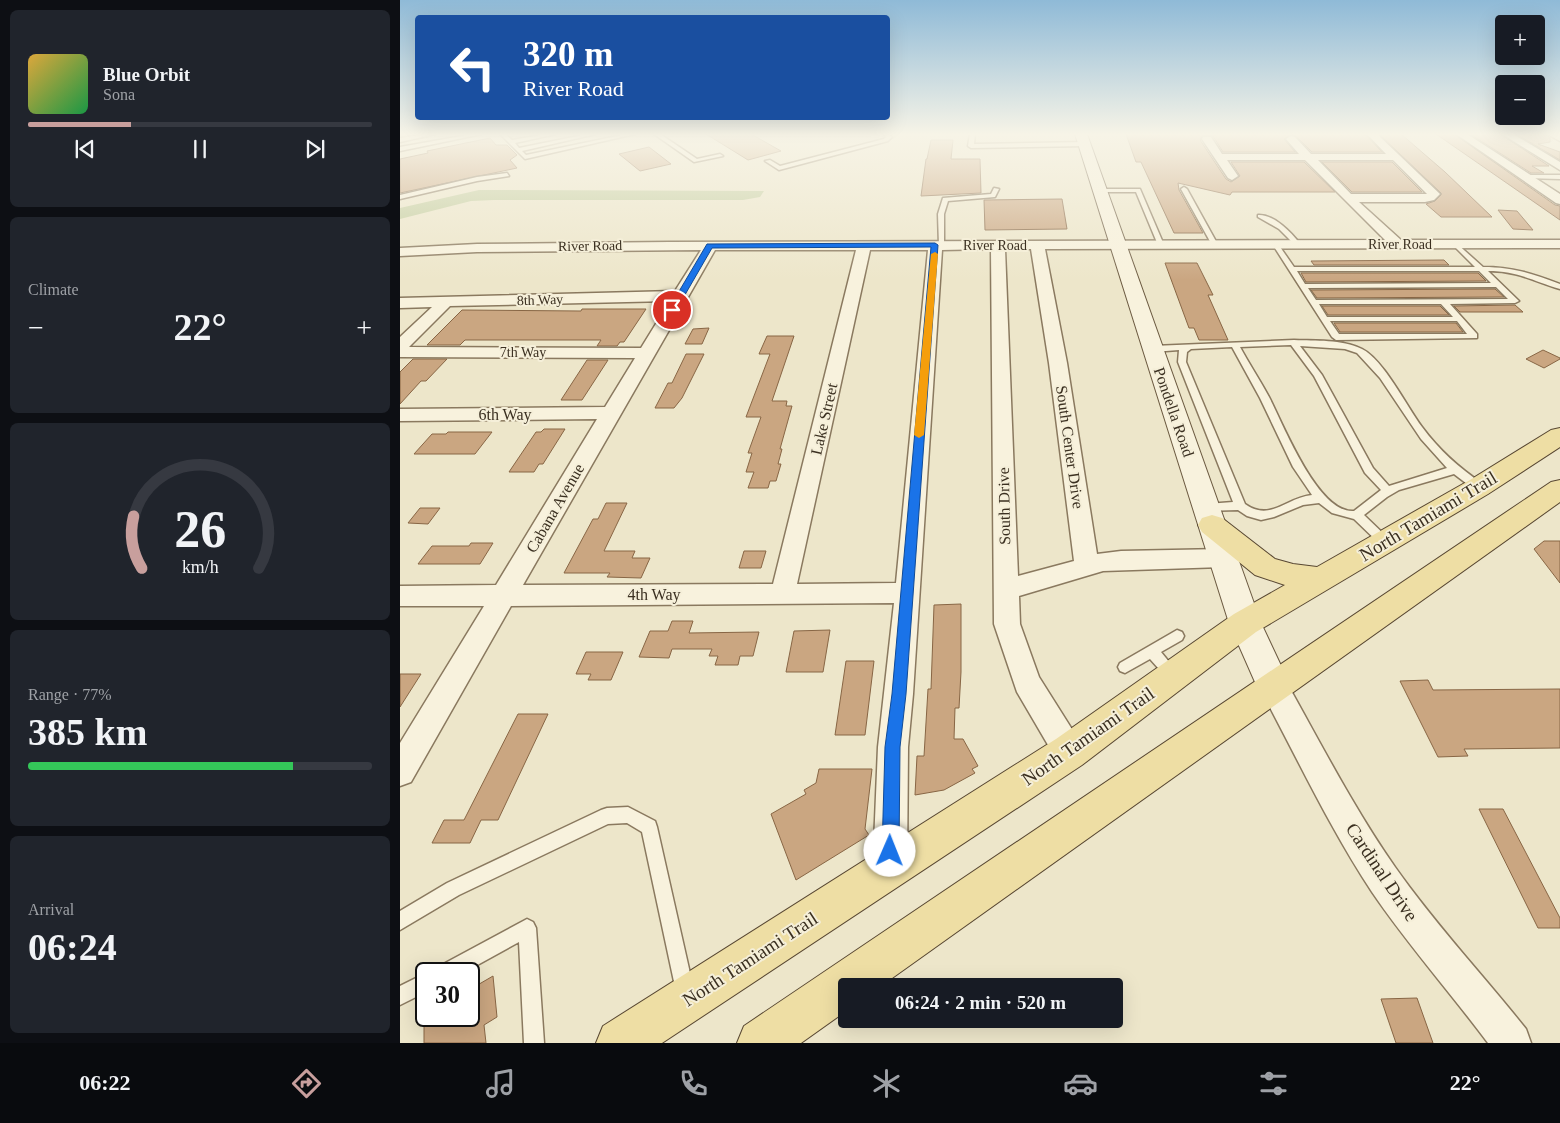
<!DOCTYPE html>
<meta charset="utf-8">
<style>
body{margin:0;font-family:"Times New Roman",serif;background:#20242c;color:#f1f3f6;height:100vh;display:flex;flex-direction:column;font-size:19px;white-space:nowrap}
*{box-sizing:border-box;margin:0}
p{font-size:16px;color:#9ea1a6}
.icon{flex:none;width:28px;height:28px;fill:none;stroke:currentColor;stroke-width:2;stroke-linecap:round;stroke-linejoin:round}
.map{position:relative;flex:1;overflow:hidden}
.drawer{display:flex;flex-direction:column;gap:10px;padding:10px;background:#0d0f14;width:400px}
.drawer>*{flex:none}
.guide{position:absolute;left:15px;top:15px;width:475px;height:105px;border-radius:5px;box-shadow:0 5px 20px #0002;background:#1a4fa0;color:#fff;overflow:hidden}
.fabs{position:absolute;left:1095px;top:15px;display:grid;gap:10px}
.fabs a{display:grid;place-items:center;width:50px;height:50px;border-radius:5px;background:#171b24;box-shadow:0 5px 20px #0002;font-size:25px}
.speed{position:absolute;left:15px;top:962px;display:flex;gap:10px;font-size:25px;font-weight:700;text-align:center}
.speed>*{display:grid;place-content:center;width:65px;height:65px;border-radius:50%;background:#171b24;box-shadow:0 5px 20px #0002;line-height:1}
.speed .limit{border:2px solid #111;border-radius:8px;background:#fff;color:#111}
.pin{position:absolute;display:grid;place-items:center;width:42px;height:42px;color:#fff;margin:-21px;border:2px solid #fff;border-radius:50%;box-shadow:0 1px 5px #0007}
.me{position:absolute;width:55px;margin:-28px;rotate:1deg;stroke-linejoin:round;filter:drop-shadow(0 0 4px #0008)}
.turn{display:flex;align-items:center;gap:18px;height:105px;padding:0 25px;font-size:22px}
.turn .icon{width:65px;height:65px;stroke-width:2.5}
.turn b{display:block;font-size:35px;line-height:42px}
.big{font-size:38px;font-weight:700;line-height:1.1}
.drawer .card{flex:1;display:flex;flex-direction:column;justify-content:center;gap:8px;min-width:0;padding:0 18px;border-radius:8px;background:#20242c}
.drawer .dial{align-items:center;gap:0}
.dial svg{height:130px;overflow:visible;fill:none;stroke:#363941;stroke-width:7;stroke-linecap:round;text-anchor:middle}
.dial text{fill:#f1f3f6;stroke:none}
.song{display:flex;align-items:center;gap:15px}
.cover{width:60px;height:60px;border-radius:8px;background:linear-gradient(135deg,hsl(40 70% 55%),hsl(140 70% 35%))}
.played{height:5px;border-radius:2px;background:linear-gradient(90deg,#c89f9d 30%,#363941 30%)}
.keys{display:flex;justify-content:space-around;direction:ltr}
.heat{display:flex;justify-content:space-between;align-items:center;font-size:28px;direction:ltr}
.charge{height:8px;border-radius:4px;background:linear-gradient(90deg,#34c759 77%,#363941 0)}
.trip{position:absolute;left:438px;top:978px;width:285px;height:50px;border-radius:5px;background:#171b24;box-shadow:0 5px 20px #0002;font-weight:700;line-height:50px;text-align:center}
.menu{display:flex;height:80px;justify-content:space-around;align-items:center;background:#090b0e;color:#9ea1a6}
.menu .icon{width:35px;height:35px}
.menu .selected{color:#c89f9d}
.menu b{font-size:22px;color:#f1f3f6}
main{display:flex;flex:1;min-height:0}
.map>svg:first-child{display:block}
.green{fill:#c2cc9d}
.building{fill:#caa681;stroke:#886645}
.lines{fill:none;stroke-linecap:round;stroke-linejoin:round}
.lane-casing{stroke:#8a795f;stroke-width:3}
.street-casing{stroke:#8a795f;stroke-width:3}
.secondary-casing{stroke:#6c5a41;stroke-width:2}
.primary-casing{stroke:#584732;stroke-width:2}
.lane{fill:#f8f2dd;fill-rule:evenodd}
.street{fill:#f8f2dd;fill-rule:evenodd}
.secondary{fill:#f8f2dd;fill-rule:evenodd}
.primary{fill:#eedea4;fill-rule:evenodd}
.route{fill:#1a73e8;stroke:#114b97}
.slow{fill:#f59e0b}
.labels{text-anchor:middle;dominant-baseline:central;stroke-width:4;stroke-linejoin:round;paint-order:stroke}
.far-street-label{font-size:14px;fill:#3b3021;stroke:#f5efd9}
.street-label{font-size:16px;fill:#3b3021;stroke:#f5efd9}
.near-street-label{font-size:19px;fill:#3b3021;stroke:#f5efd9}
</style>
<main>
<section class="drawer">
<div class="card">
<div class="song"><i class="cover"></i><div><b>Blue Orbit</b><p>Sona</p></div></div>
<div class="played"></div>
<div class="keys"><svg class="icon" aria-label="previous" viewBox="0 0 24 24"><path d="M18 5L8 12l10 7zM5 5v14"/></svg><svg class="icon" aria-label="pause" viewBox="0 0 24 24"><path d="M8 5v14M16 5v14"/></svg><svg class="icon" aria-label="next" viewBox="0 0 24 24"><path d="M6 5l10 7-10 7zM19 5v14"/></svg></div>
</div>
<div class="card"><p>Climate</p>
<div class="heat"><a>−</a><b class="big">22°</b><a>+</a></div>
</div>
<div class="card dial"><svg viewBox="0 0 100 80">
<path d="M14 69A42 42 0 1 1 86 69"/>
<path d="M14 69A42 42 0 0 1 9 37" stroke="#c89f9d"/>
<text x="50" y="56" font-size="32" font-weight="700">26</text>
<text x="50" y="72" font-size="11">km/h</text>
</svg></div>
<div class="card"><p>Range · 77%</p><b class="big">385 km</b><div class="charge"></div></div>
<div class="card"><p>Arrival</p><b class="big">06:24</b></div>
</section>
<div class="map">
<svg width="1160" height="1043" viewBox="0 0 1160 1043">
<rect width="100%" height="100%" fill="#ede6ca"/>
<!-- green -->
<path class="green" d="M79,190L364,191L360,197L343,200H94L71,201L0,219V208Z"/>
<!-- building -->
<path class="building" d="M306,134H351L381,151L348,160Z
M726,134H965L982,152H912L896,136L891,134L884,139L895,152H823L813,136L803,135L800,140L826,179L831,182L840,176L831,162H904L935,192H832L830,195L778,183L779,190L803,233H774L741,162H736Z
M979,134H1001L1045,172L1092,217H1041L1026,204L1035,201L1041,195V193Z
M1036,134H1054L1155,205L1160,206V220Z
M1070,134H1100L1149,166H1132L1144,173H1131Z
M1116,134H1145L1150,138V142L1138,144L1160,152V160Z
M90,138L96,145H107L117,155L110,160L117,168L0,193V159L28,153L27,151Z
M531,140H553L551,159H580L581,193L521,196L526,159H527Z
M249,147L271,164L240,171L219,154Z
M922,162H992L1022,192H952Z
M662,199L667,229L585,230L584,200Z
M1098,210L1117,211L1133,230L1113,229Z
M1044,260L1049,265H914L911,261Z
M765,263H797L813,295H808L828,340H799L794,328H789Z
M901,273H1078L1086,281L906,282Z
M1095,289L1104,297L917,298L911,290Z
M1115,305L1123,312H1060L1054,306Z
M922,306H1040L1049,315H928Z
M182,309H246L224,342H220L217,346H197L201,340H65L60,345H27L62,310L181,311Z
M934,323H1056L1063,332H940Z
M309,328L302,344H285L293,329Z
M367,336H394L372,401H387L386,406H392L380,449H382L378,464H381L376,481H370L368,488H348L354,472H346L352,453H348L361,417H346L370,354H359Z
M1143,350L1160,358V359L1144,368L1126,359Z
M286,354H304L282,398L274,408H255L268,383H272Z
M13,359H47L26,381H21L0,404V372Z
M187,360H208L182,400H161Z
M144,429H165L143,464H139L134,472H109L136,432H141Z
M48,432H92L75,454H14L32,434H46Z
M206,503H227L204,551H235L232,558H250L241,578L207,577L210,573H164L193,519H198Z
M20,508H40L28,524L8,523Z
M1144,541H1160V583L1134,549Z
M71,543H93L80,564H18L32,546H69Z
M344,551H366L361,568H339Z
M561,604V672L559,708H555L554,739H563L578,766L572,769L575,773L544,790L515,795L517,756H524L528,689H531L534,605Z
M272,621H293L289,633L359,632L353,656H340L338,665H315L318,656H309L312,649H272L269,658L239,657L250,631H268Z
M430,630L423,672H386L394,631Z
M186,652H223L211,680H188L191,674H176Z
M446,661H474L465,735H435Z
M0,674H21L0,707Z
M1028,680L1033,690L1160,689V748L1064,749L1068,756L1038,757L1000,681Z
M118,714H148L98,820H81L70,843H32L44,820H64Z
M419,769H472L465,829L469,835L396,880L371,814L406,794L404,790L416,783Z
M1079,809H1103L1160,918V928H1138Z
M93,976L97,1017L84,1025L86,1043H24V1016H69V990Z
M1017,998L1033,1043H996L981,999Z"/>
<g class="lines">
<defs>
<path id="lane" d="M27,134H36L0,142V138Z
M73,134H82L0,151V147Z
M100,134H105L112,140L147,134H156L115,143L119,148L188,134H196L122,151L126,155L227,134H235L125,159Z
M254,134H260L297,159L320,154L323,156L294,162Z
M484,134H488L492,137L488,141L379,170L365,161L370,160L380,166L484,139L486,137Z
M570,134H575L574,144L684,142L687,144L684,146L571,148L568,146Z
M107,173L109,176L77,181L0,199V195L77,177Z
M1127,175H1160V179L1125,178V176Z
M784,187L787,189L818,245L817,246L812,245L781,189Z
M594,188L599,189L595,197L548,201L544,214V245L539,246L538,214L543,198L591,194Z
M698,189H740L764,245L763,246L758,245L736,192H700L698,191Z
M858,215C874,214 892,233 901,245L900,246H896L879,229L858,217Z
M1055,242L1083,267C1113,267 1133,274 1160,284V289C1133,281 1118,271 1088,271L1119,301L1115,303L1050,304L1077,334V338L936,340L932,337L873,245L878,244L894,267H1075L1053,245V243ZM897,271H1079L1091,283L905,284ZM1096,287L1108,299L916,300L908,288ZM919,304H1041L1053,317H927ZM930,321H1057L1067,334H939Z
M894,340C916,341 941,339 962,349C983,359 1007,407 1022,427C1039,450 1059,468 1083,484L1084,487L1083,490H1075L1054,474L999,490L987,497L964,515L989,539L991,542L989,545H981L954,519L932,513L919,503L903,505L874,517L861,520L847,516L838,510L803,511L801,508L807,504L833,502L778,362L779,350L753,352L749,349L753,346ZM891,345L914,376L965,473L981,490L954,511C918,514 883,424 869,397C860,380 849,364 840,347ZM900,346L945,349L957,353L980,378L1021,439L1047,468L989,486L973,468L922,375ZM832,347L860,398L893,467L912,495C885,498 871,522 845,504L786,362L787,352L791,349Z
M777,630L782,632L784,636L782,640L761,652L779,674L777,678L772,680L767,678L750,659L725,673L720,671L718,667L720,663Z
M228,807L255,821L257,827L294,991L292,998L285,1000L278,998L276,991L242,832L227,823L208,824L59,895L0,930V911L47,883L201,810L207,808Z
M127,919L133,922L136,928L144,1043H124L119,942L61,974H33L36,968Z
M26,973L28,974H26V992L0,1005V986Z"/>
<path id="street" d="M967,134H977L1040,194L1034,200L1025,202H959L1001,240H1160V248L645,249L667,363L697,554L721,551L823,549L831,551L835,558L831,565L823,567L703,571L619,596L620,624L639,677L680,742L684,752L680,762L669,767L658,762L617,692L594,624L591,249L542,250L513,694L508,747L507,868L502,880L490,885L478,880L473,868L478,747L494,603L111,606L11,782L0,786V743L84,606H0V586L96,585L197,419L0,421V409L205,407L235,358L0,357V337L32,307L0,308V298L275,291L301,250L77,252L0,256V248L77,244L269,242L985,240L905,160H827L838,176L832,180L828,178L802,139L803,137H811L822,154H899L886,139L891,136L895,137L911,154H986ZM918,160H993L1027,194H951ZM605,249H631L649,363L674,561L618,576ZM315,250H456L373,584L123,585ZM470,250H528L496,583L397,584ZM270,301L241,348L9,347L50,306Z
M1056,134H1067L1160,194V204L1156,203Z
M1102,134H1113L1160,162V170Z
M1147,134H1160V141Z
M874,674L884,678C920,742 953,807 995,867C1035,924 1083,975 1126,1029L1131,1043H1088C1050,992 1008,945 972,892C931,830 899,762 864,696L860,687L864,678Z"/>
<path id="secondary" d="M675,134H687L861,623L891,687L886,698L874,702L862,698L829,623Z"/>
<path id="primary" d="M1160,428V447L1088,494L856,632L682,765L262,1043H196L203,1026L656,739L834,614L885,585L855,575L802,532L798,525L802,518L812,515L822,518L875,559L893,564L917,567L1070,480L1151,430Z
M1160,480V502L481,986H446V1011L401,1043H337L344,1026L1151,482Z"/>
</defs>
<!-- lane casing -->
<use href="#lane" class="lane-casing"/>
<!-- street casing -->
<use href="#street" class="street-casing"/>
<!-- secondary casing -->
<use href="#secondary" class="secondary-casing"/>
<!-- primary casing -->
<use href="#primary" class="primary-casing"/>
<!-- lane -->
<use href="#lane" class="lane"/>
<!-- street -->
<use href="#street" class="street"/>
<!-- secondary -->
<use href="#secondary" class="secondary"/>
<!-- primary -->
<use href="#primary" class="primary"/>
</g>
<!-- sky -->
<linearGradient id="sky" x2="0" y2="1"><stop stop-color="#8fbad7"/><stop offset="0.48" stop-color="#f7f4e7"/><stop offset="1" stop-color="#f7f4e7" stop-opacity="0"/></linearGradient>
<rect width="1160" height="280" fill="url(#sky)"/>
<!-- route -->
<path class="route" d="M535,243L538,245L506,694L500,747L499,851L496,856L490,859L485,856L482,851L485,747L492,694L531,247L312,248L275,312L268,310L307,244Z"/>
<!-- slow -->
<path class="slow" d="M535,252L538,254L524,435L519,438L514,435L531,254Z"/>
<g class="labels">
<!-- far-street labels -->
<g class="far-street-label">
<text x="1000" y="244">River Road</text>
<text x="595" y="245">River Road</text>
<text transform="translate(190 246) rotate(-1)">River Road</text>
<text transform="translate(140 300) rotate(-2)">8th Way</text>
<text x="123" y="352">7th Way</text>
</g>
<!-- street labels -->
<g class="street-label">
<text transform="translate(774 412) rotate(71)">Pondella Road</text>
<text x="105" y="414">6th Way</text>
<text transform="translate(424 419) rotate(-77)">Lake Street</text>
<text transform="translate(670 447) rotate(82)">South Center Drive</text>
<text transform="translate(604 506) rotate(-91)">South Drive</text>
<text transform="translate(155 508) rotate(-60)">Cabana Avenue</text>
<text x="254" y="594">4th Way</text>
</g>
<!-- near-street labels -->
<g class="near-street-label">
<text transform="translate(1028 516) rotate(-31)">North Tamiami Trail</text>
<text transform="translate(688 736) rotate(-35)">North Tamiami Trail</text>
<text transform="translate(982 872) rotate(56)">Cardinal Drive</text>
<text transform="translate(350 959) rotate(-33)">North Tamiami Trail</text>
</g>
</g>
</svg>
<div class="fabs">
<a>+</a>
<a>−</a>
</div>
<div class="speed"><div class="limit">30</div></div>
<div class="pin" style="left:272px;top:310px;background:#d93025"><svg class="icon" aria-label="arrive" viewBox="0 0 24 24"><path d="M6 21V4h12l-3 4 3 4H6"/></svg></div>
<svg class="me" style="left:490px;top:851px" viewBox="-20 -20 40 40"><circle r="19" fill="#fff"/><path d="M0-13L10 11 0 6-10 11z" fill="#1a73e8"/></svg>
<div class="trip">06:24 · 2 min · 520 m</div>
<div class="guide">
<div class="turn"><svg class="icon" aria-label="left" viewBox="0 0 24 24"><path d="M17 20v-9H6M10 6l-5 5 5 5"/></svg><div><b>320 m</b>River Road</div></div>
</div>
</div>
</main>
<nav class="menu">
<b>06:22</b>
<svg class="icon selected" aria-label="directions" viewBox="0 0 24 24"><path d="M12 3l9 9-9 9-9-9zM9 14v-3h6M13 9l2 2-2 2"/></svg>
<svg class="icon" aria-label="music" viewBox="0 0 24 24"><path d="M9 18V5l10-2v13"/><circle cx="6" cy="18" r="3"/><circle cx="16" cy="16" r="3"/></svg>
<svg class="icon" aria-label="phone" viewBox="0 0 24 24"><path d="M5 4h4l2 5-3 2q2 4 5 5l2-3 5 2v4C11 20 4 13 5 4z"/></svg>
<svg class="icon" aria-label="climate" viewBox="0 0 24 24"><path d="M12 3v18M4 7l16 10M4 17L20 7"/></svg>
<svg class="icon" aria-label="car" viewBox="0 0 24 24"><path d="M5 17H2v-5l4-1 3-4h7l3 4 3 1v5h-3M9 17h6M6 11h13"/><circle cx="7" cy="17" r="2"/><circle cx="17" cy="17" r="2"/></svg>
<svg class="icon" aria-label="filters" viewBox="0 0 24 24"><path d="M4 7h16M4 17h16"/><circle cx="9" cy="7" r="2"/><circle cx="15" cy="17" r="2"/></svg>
<b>22°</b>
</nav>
